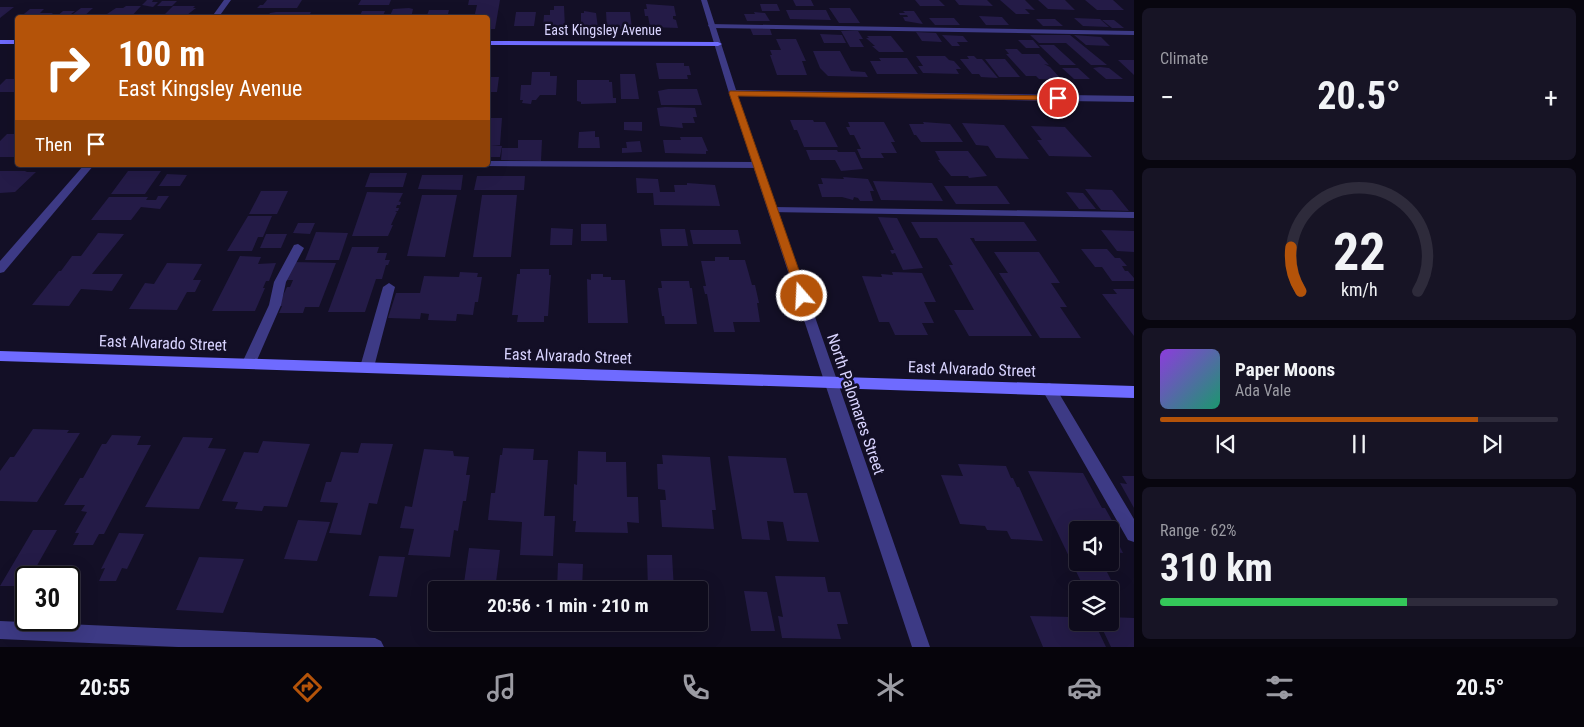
<!DOCTYPE html>
<meta charset="utf-8">
<style>
body{margin:0;font-family:"Roboto Condensed",sans-serif;background:#171425;color:#f1f3f6;height:100vh;display:flex;flex-direction:column;font-size:19px;white-space:nowrap}
*{box-sizing:border-box;margin:0}
p{font-size:16px;color:#9b9ba3}
.icon{flex:none;width:28px;height:28px;fill:none;stroke:currentColor;stroke-width:2;stroke-linecap:round;stroke-linejoin:round}
.map{position:relative;flex:1;overflow:hidden}
.panel{display:flex;flex-direction:column;gap:8px;padding:8px;background:#08060f;width:450px}
.panel>*{flex:none}
.hud{position:absolute;left:15px;top:15px;width:475px;height:152px;border-radius:5px;box-shadow:0 5px 20px #0002,0 0 0 1px #2e2b3b;background:#b45309;color:#fff;overflow:hidden}
.fabs{position:absolute;left:1069px;top:521px;display:grid;gap:10px}
.fabs a{display:grid;place-items:center;width:50px;height:50px;border-radius:5px;background:#0e0b1c;box-shadow:0 5px 20px #0002,0 0 0 1px #2e2b3b;font-size:25px}
.speed{position:absolute;left:15px;top:566px;display:flex;gap:10px;font-size:25px;font-weight:700;text-align:center}
.speed>*{display:grid;place-content:center;width:65px;height:65px;border-radius:50%;background:#0e0b1c;box-shadow:0 5px 20px #0002,0 0 0 1px #2e2b3b;line-height:1}
.speed .limit{border:2px solid #111;border-radius:8px;background:#fff;color:#111}
.pin{position:absolute;display:grid;place-items:center;width:42px;height:42px;color:#fff;margin:-21px;border:2px solid #fff;border-radius:50%;box-shadow:0 1px 5px #0007}
.me{position:absolute;width:55px;margin:-28px;rotate:341deg;stroke-linejoin:round;filter:drop-shadow(0 0 4px #0008)}
.turn{display:flex;align-items:center;gap:18px;height:105px;padding:0 20px;font-size:22px}
.turn .icon{width:65px;height:65px;stroke-width:2.5}
.turn b{display:block;font-size:35px;line-height:42px}
.then{display:flex;align-items:center;height:48px;padding:0 20px;background:#0003;gap:10px;font-size:19px}
.big{font-size:38px;font-weight:700;line-height:1.1}
.panel .tile{flex:1;display:flex;flex-direction:column;justify-content:center;gap:8px;min-width:0;padding:0 18px;border-radius:8px;background:#171425}
.panel .dial{align-items:center;gap:0}
.dial svg{height:130px;overflow:visible;fill:none;stroke:#2e2b3b;stroke-width:7;stroke-linecap:round;text-anchor:middle}
.dial text{fill:#f1f3f6;stroke:none}
.song{display:flex;align-items:center;gap:15px}
.cover{width:60px;height:60px;border-radius:8px;background:linear-gradient(135deg,hsl(270 70% 55%),hsl(160 70% 35%))}
.played{height:5px;border-radius:2px;background:linear-gradient(90deg,#b45309 80%,#2e2b3b 80%)}
.keys{display:flex;justify-content:space-around;direction:ltr}
.heat{display:flex;justify-content:space-between;align-items:center;font-size:28px;direction:ltr}
.charge{height:8px;border-radius:4px;background:linear-gradient(90deg,#34c759 62%,#2e2b3b 0)}
.trip{position:absolute;left:428px;top:581px;width:280px;height:50px;border-radius:5px;background:#0e0b1c;box-shadow:0 5px 20px #0002,0 0 0 1px #2e2b3b;font-weight:700;line-height:50px;text-align:center}
.tab-bar{display:flex;height:80px;justify-content:space-around;align-items:center;background:#06040b;color:#9b9ba3}
.tab-bar .icon{width:35px;height:35px}
.tab-bar .on{color:#b45309}
.tab-bar b{font-size:22px;color:#f1f3f6}
main{display:flex;flex:1;min-height:0}
.map>svg:first-child{display:block}
.building{fill:#241b47}
.lines{fill:none;stroke-linecap:round;stroke-linejoin:round}
.lane{fill:#3d3a85;fill-rule:evenodd}
.street{fill:#3d3a85;fill-rule:evenodd}
.secondary{fill:#6f6bff;fill-rule:evenodd}
.route{fill:#b45309;stroke:#753606}
.labels{text-anchor:middle;dominant-baseline:central;stroke-width:5;stroke-linejoin:round;paint-order:stroke}
.far-street-label{font-size:14px;fill:#d9d4ff;stroke:#130f26}
.street-label{font-size:16px;fill:#d9d4ff;stroke:#130f26}
</style>
<main>
<div class="map">
<svg width="1134" height="647" viewBox="0 0 1134 647">
<rect width="100%" height="100%" fill="#130f26"/>
<!-- building -->
<path class="building" d="M147,0H153L152,2H158L153,7L142,5Z
M267,0H302L297,8H257L260,5H263Z
M361,0H391L389,5H358Z
M469,0H500L495,29H488V18H474L477,5H468Z
M793,0H811L814,6H796Z
M915,0H939L945,6H920Z
M955,0H987L993,6L959,5Z
M1000,0H1025L1035,10L1025,9L1030,14H1016Z
M1038,0H1065L1075,10L1048,9Z
M1085,0H1113L1124,10H1097Z
M162,1H177L172,6H157Z
M646,4L674,6L676,16H673V19L676,20L678,28L650,27L648,16H645L644,9H647Z
M760,4H777L780,11H762Z
M126,6H141L130,18H101L116,8H123Z
M173,6H195L193,8H196L187,15H164Z
M554,6H564L565,28H543L544,15H550V10H554Z
M0,7H14L0,18Z
M81,8H93L82,18H55L63,11H75L71,14H73Z
M409,8L413,9L411,18H389L393,9Z
M829,8H850L860,23H839Z
M30,9H44L40,13H53L47,18H19Z
M429,10H449L447,18H426Z
M786,10H826L831,20L790,19Z
M362,11H385L382,18H359Z
M584,11L596,13L598,28H581V13H584Z
M903,11H914L923,24L905,21L903,17H908L907,15H900L899,13H905Z
M276,12H311L308,18H267L270,13Z
M516,12H536L534,26H514Z
M606,12H630L632,29H607Z
M754,12L765,13L770,21H747L744,14H755Z
M979,16L1002,17L1009,25H986Z
M929,18H954L960,25H935Z
M1074,18L1100,19L1109,27L1083,26Z
M1036,19H1055L1063,26H1043Z
M1102,20H1114L1124,28H1112Z
M750,28L770,29L772,35H753Z
M841,31H858L863,39H859L864,47H850Z
M916,32L936,33L942,42L922,41Z
M820,34L842,35L846,43H824Z
M942,35L963,36L968,42H957L960,46H952Z
M1030,35H1070L1107,65H1091L1066,43H1039Z
M1074,35L1101,37L1110,46L1086,45Z
M867,36H891L904,52H879L872,46H875L866,38H869Z
M776,39H796L806,61H802L807,75H777L770,55H772L770,50H781Z
M1018,40H1033L1040,48H1026Z
M1039,45H1054L1076,65H1060Z
M1005,49H1017L1022,54H1039L1049,65L1044,64L1050,67L1062,80L1039,79L1036,76H1026L1006,54H1009Z
M813,51H840L851,71L865,72L868,77L828,76L820,68Z
M916,56H945L949,60L954,61L961,69H956L959,74L923,73L918,66H923Z
M967,56H974L977,59H982L998,78L981,77L979,74H972L960,59H969Z
M879,58H907L918,74H877L870,61H881Z
M985,59H1005L1020,77H999Z
M1118,60H1134V75Z
M656,63H684V66H689L691,75H687L688,79H659Z
M1100,67L1109,68L1123,79H1106L1093,68Z
M1062,68H1078L1090,79H1074Z
M532,72H550V76H557L556,95H540L536,100H532L531,104L522,103L523,100H520L521,85H531Z
M620,74H635L639,99H621Z
M18,77V92H0V85L6,79H15Z
M488,77H499L497,92H488Z
M577,80H609V82H612L613,98H616V103L581,104V102L577,101Z
M668,89H697L702,105H661L658,91Z
M665,107L695,108L697,117H693L695,123H682L683,128L660,126L657,108Z
M488,118H502L500,145H491L502,146L500,157H488Z
M790,120H813L814,122H825L838,147H804L797,130H794Z
M624,122H642V131L624,130Z
M848,122H884L895,142H891L897,153H881L884,158H861L857,149H861L854,135H850L846,127H850Z
M923,122L950,124L963,142H921L916,135H914L909,124H924Z
M962,123L1004,125L1029,159L996,158L988,146L976,145Z
M1031,126L1065,127L1092,157L1049,156L1037,140H1042Z
M595,131V137H599L600,148H578L579,132Z
M7,134H18V157H0V141Z
M680,137H702L708,151H706V154L665,153L663,140H681Z
M518,140H542L541,161L501,160L502,148H518Z
M640,141L642,152L622,153V148H627L626,142Z
M806,150H837L838,152H855L863,169L841,171L835,160H810Z
M935,151H968L987,176L969,178L968,176H951L938,160H940Z
M0,171H27L25,172H36L15,192L0,193Z
M128,171H161L145,194H111Z
M370,173H407L403,187H365Z
M167,174L187,175L180,186H159Z
M422,175H463L461,190L418,189Z
M477,176H525L524,190H474Z
M843,177L868,179L874,191H870L873,201H860L858,198L854,197L853,200L842,197H822L818,184H823L821,178L844,179Z
M636,178L658,179L660,192H675L674,185H687V183L715,185L720,206L654,205L653,193H637Z
M873,181L932,183L943,201L881,200Z
M944,186H997L1010,204H956Z
M1085,189L1112,190L1129,211L1101,210Z
M261,191H288L277,214H249Z
M367,192L403,193L399,201H398L401,202L400,205H397L396,208H399L398,211H395L397,212L391,225H393L388,236H352Z
M1066,192L1083,193L1096,209H1079Z
M422,195H457L445,257L407,256Z
M482,195H517L511,257H473Z
M158,196H169L160,209L141,207L131,220H91L109,197H148L146,200H156Z
M248,216H272L263,237H258L252,251H227Z
M878,217L897,218L923,268L903,270L895,253L892,254L890,250H894Z
M911,222H1024L1037,241H975L974,238H970L1032,336H969L954,310H974L949,265H953L937,238H920Z
M298,223H315L310,234L293,233Z
M581,224H606L607,241H581Z
M551,228L573,229L572,245H550Z
M660,229H685L688,246H662Z
M690,230H738L741,244H693Z
M1101,230L1134,231V252L1117,251Z
M316,232L348,233L339,260H305Z
M98,233L124,234L92,274H123L112,291L81,289L69,306L32,305L59,271H61L72,256H81Z
M266,234H287L281,248H260Z
M352,247H379L377,253H387L385,260H390L388,265H386L382,279H376L365,312H328Z
M1081,249H1107L1115,258H1120L1127,266H1122L1125,271H1128L1134,278V281H1112L1102,267H1095Z
M994,252H1039L1060,283H1051L1067,307H1060L1081,338H1040L999,273H1008Z
M240,256L261,257L258,264L276,263L269,281H266L263,288H265L255,311H212Z
M715,257H729V260H745L752,285H755L759,303H757L760,322H733L735,332H714L707,294H705L703,286H706L701,261H715Z
M293,262L336,263L319,307H305L303,313H279L282,306H278L287,287H290L293,280H286Z
M167,263L202,264L193,280H201L195,292H187L177,310L129,309L145,283L154,284Z
M520,269H549V275H551L548,316H544V322H517L518,315H512L517,274H520Z
M460,272L478,273L477,277H482L478,302H475L473,315L457,314L456,321L428,320L429,314L421,313L420,319L388,318L396,293H420L424,276L459,277Z
M892,272L922,273L936,302H924L934,323H922L928,335H895L889,322H879L862,276L882,277L881,274L893,275Z
M591,274H603V277H611V280H625L628,323H588L587,279L591,280Z
M661,281H689L690,288H692L697,324H665L664,316H662L658,288H662Z
M1113,289H1134V336L1102,294H1117Z
M33,429L69,430L67,433H80L37,502L0,501V471L10,457H14Z
M112,435L141,436L137,445H151L104,534H99L93,545H73L79,533H75L87,512L81,511L85,505H64L80,478H83L102,444H106Z
M183,437L213,438L208,448L226,449L199,509L145,507Z
M263,441L310,444L287,507L264,506L262,511L235,509L238,502L222,501L244,452L258,453Z
M361,443L393,444L377,504L369,503L361,535L329,533L338,503L320,502L326,482H331L341,452L358,453Z
M503,448L534,449L533,460H548L544,516H555L553,556L520,555L522,522L488,520L491,493H495L500,455H502Z
M424,449L453,451L454,456L469,457L466,475H470L466,501H463L458,531L454,530L450,557L408,555L414,529L400,528L405,506L412,507Z
M578,451L606,452V462H626L627,497H638L639,523L627,522L628,533L575,532L576,521H573L574,484L577,485Z
M662,455L710,457L716,510H712L714,529L662,527L660,500H666L665,490L658,489L657,464H663Z
M728,456L786,458L794,493H807L819,542L787,541L783,522L767,521L770,540L742,539Z
M958,464L1006,466L1011,478H1013L1017,487H1019L1043,541L1011,539L1007,531L987,530L985,526L960,524L941,475L963,476Z
M1028,471L1083,473L1102,508H1105L1114,524L1108,523L1123,553L1110,552V530H1078V562H1102L1118,594H1110V590H1085Z
M1122,476H1134V508L1120,483L1127,484Z
M298,520L330,522L317,561L284,559Z
M33,530H57L30,578H26V586H0Z
M119,533L144,534L127,569L122,568L116,581H99L105,568L101,569Z
M469,548L500,550L495,590H463Z
M647,555H672L674,590H648Z
M379,556L405,557L397,597L369,596Z
M199,557L244,559L223,613L176,610Z
M558,563L583,564L582,590H557Z
M775,576L825,577L828,592H840L848,624H837L841,639L782,638L778,616L783,617Z
M744,591L767,592L775,631H751Z
M1030,616L1072,617L1077,627L1097,628L1106,647H1043Z
M1110,617L1134,618V647H1111L1099,622H1110Z
M556,622H592V629L555,627Z"/>
<g class="lines">
<!-- lane -->
<path class="lane" d="M709,24L1134,31V35L712,28L708,26Z
M488,161L758,162L763,165L758,168L485,166L488,165Z
M773,207L1134,212V218L769,212L768,210L769,208Z
M298,244L304,248L286,282L281,305L254,367L249,368L244,367L242,363L269,305L274,282L294,245Z
M389,283L395,287L374,367L372,371L367,372L362,371L360,367L383,287Z
M1049,383L1054,385L1134,519V542L1128,540L1044,393L1042,389L1044,385Z
M0,621L375,638L381,641L384,647H178L0,639Z"/>
<!-- street -->
<path class="street" d="M224,0H231L218,18H211Z
M701,0H707L736,90L1134,96V102L738,96L930,647H912L729,93Z
M84,165H94L4,272L0,273V261Z"/>
<!-- secondary -->
<path class="secondary" d="M0,40H18V44H0Z
M488,41L718,42L722,44L718,46L488,45Z
M0,351L1134,386V398L0,361Z"/>
</g>
<!-- route -->
<path class="route" d="M730,91L1058,96L1062,98L1058,100L738,96L808,296L802,300L797,296L729,93Z"/>
<g class="labels">
<!-- far-street labels -->
<g class="far-street-label">
<text x="603" y="30">East Kingsley Avenue</text>
</g>
<!-- street labels -->
<g class="street-label">
<text transform="translate(163 343) rotate(2)">East Alvarado Street</text>
<text transform="translate(568 356) rotate(2)">East Alvarado Street</text>
<text transform="translate(972 369) rotate(2)">East Alvarado Street</text>
<text transform="translate(856 404) rotate(71)">North Palomares Street</text>
</g>
</g>
</svg>
<div class="fabs">
<a><svg class="icon" aria-label="sound" viewBox="0 0 24 24"><path d="M4 9h4l5-4v14l-5-4H4zM17 9q2 3 0 6"/></svg></a>
<a><svg class="icon" aria-label="layers" viewBox="0 0 24 24"><path d="M12 4l9 5-9 5-9-5zM3 14l9 5 9-5"/></svg></a>
</div>
<div class="speed"><div class="limit">30</div></div>
<div class="pin" style="left:1058px;top:98px;background:#d93025"><svg class="icon" aria-label="arrive" viewBox="0 0 24 24"><path d="M6 21V4h12l-3 4 3 4H6"/></svg></div>
<svg class="me" style="left:802px;top:296px" viewBox="-20 -20 40 40"><circle r="17" fill="#b45309" stroke="#fff" stroke-width="3"/><path d="M0-11L8 9 0 5-8 9z" fill="#fff"/></svg>
<div class="trip">20:56 · 1 min · 210 m</div>
<div class="hud">
<div class="turn"><svg class="icon" aria-label="right" viewBox="0 0 24 24"><path d="M7 20v-9h11M14 6l5 5-5 5"/></svg><div><b>100 m</b>East Kingsley Avenue</div></div>
<div class="then">Then<svg class="icon" aria-label="arrive" viewBox="0 0 24 24"><path d="M6 21V4h12l-3 4 3 4H6"/></svg></div>
</div>
</div>
<section class="panel">
<div class="tile"><p>Climate</p>
<div class="heat"><a>−</a><b class="big">20.5°</b><a>+</a></div>
</div>
<div class="tile dial"><svg viewBox="0 0 100 80">
<path d="M14 69A42 42 0 1 1 86 69"/>
<path d="M14 69A42 42 0 0 1 8 42" stroke="#b45309"/>
<text x="50" y="56" font-size="32" font-weight="700">22</text>
<text x="50" y="72" font-size="11">km/h</text>
</svg></div>
<div class="tile">
<div class="song"><i class="cover"></i><div><b>Paper Moons</b><p>Ada Vale</p></div></div>
<div class="played"></div>
<div class="keys"><svg class="icon" aria-label="previous" viewBox="0 0 24 24"><path d="M18 5L8 12l10 7zM5 5v14"/></svg><svg class="icon" aria-label="pause" viewBox="0 0 24 24"><path d="M8 5v14M16 5v14"/></svg><svg class="icon" aria-label="next" viewBox="0 0 24 24"><path d="M6 5l10 7-10 7zM19 5v14"/></svg></div>
</div>
<div class="tile"><p>Range · 62%</p><b class="big">310 km</b><div class="charge"></div></div>
</section>
</main>
<nav class="tab-bar">
<b>20:55</b>
<svg class="icon on" aria-label="directions" viewBox="0 0 24 24"><path d="M12 3l9 9-9 9-9-9zM9 14v-3h6M13 9l2 2-2 2"/></svg>
<svg class="icon" aria-label="music" viewBox="0 0 24 24"><path d="M9 18V5l10-2v13"/><circle cx="6" cy="18" r="3"/><circle cx="16" cy="16" r="3"/></svg>
<svg class="icon" aria-label="phone" viewBox="0 0 24 24"><path d="M5 4h4l2 5-3 2q2 4 5 5l2-3 5 2v4C11 20 4 13 5 4z"/></svg>
<svg class="icon" aria-label="climate" viewBox="0 0 24 24"><path d="M12 3v18M4 7l16 10M4 17L20 7"/></svg>
<svg class="icon" aria-label="car" viewBox="0 0 24 24"><path d="M5 17H2v-5l4-1 3-4h7l3 4 3 1v5h-3M9 17h6M6 11h13"/><circle cx="7" cy="17" r="2"/><circle cx="17" cy="17" r="2"/></svg>
<svg class="icon" aria-label="filters" viewBox="0 0 24 24"><path d="M4 7h16M4 17h16"/><circle cx="9" cy="7" r="2"/><circle cx="15" cy="17" r="2"/></svg>
<b>20.5°</b>
</nav>
